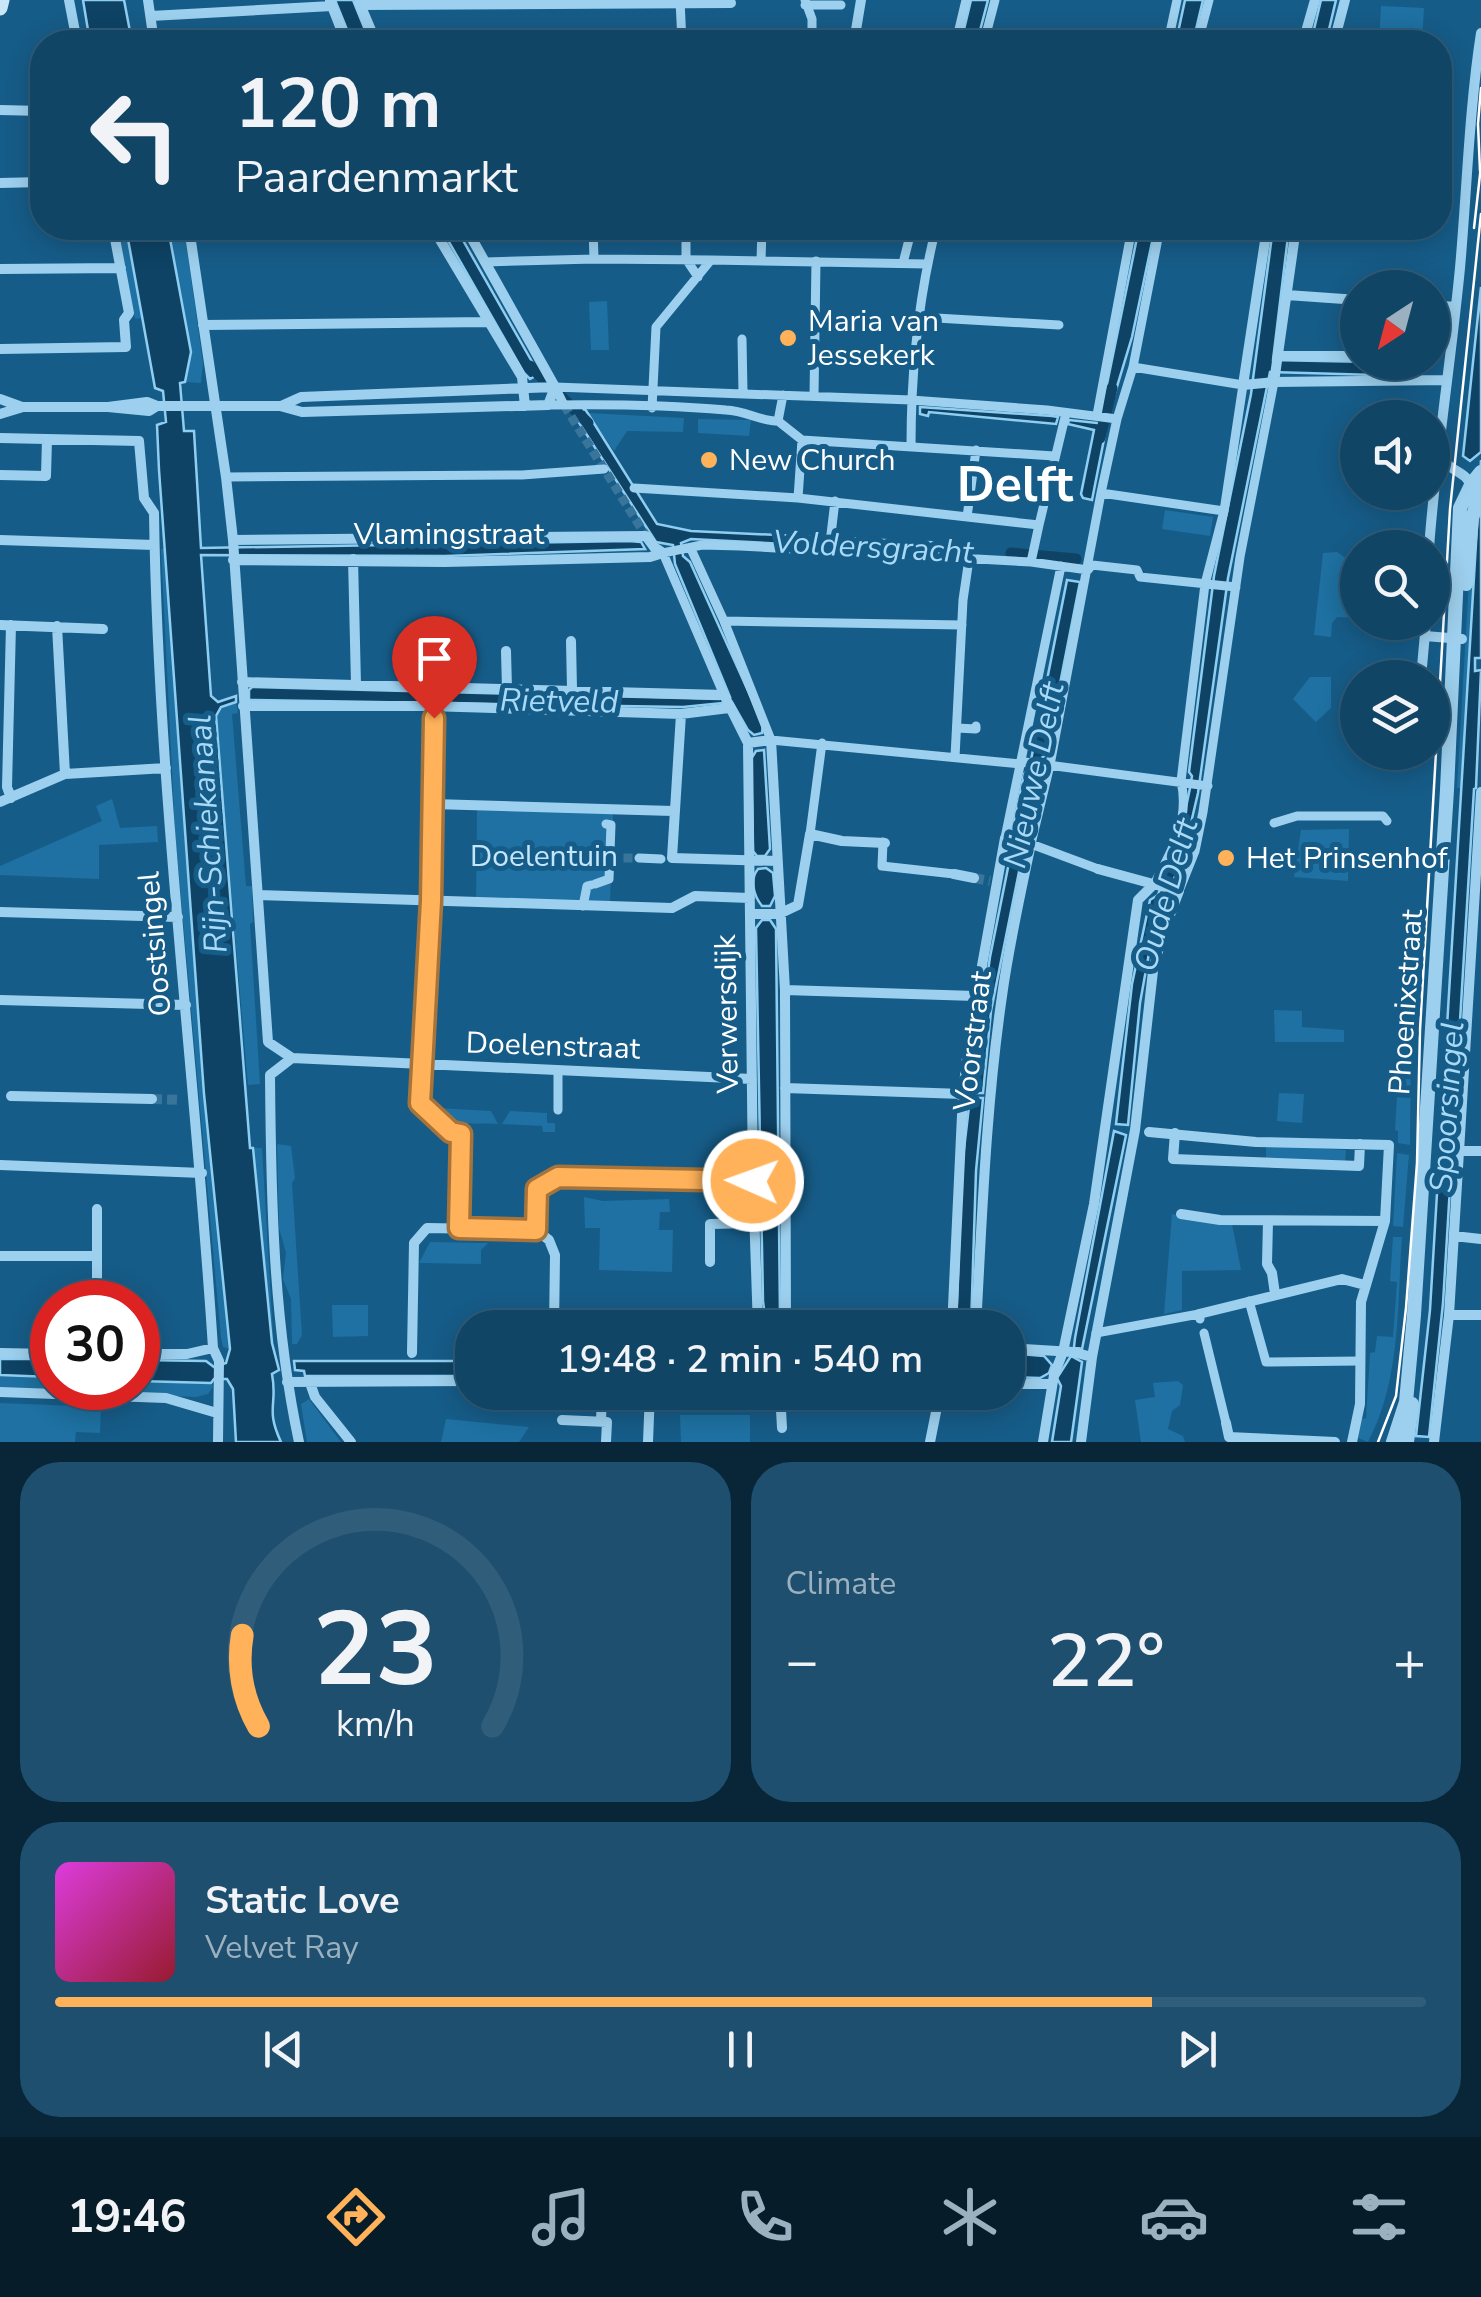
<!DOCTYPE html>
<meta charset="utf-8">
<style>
body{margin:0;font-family:"Nunito Sans",sans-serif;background:#1e4f6f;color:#f1f3f6;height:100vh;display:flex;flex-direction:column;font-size:38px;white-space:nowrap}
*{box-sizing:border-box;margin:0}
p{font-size:32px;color:#9cb1bf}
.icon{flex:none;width:55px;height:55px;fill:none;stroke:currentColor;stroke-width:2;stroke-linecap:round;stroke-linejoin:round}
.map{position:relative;height:1442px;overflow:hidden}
.panel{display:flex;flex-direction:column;gap:20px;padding:20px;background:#092638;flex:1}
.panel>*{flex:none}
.guide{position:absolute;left:30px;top:30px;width:1422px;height:210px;border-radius:40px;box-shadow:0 5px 25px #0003,0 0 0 2px #305d7a;background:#104566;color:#f1f3f6;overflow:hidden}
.needle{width:65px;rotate:216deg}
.fabs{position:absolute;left:1340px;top:270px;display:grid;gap:20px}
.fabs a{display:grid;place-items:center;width:110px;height:110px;border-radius:50%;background:#104566;box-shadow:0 5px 25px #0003,0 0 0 2px #305d7a;font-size:50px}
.speed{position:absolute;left:30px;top:1280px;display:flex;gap:20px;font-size:50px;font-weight:700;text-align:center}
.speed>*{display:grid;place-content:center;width:130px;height:130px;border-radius:50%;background:#104566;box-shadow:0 5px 25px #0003,0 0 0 2px #305d7a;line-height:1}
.speed .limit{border:15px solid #d22;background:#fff;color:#111}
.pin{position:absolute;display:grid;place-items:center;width:85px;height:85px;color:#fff;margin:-102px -42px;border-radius:50% 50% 50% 0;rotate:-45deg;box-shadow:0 0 10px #0007}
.pin .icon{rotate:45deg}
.me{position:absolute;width:110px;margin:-55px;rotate:272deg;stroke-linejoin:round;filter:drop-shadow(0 0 8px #0008)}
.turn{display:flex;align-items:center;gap:35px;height:210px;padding:0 40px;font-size:45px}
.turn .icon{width:130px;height:130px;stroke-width:2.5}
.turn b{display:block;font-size:70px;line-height:85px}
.big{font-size:75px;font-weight:600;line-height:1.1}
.panel .widget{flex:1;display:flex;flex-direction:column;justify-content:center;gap:15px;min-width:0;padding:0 35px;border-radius:40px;background:#1e4f6f}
.panel .dial{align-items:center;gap:0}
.dial svg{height:260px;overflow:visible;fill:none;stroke:#305d7a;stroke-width:7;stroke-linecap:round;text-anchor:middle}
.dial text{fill:#f1f3f6;stroke:none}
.song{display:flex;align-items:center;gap:30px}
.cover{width:120px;height:120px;border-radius:15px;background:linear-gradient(135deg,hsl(300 70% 55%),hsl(350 70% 35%))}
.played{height:10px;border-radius:5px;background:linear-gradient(90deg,#ffb25a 80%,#305d7a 80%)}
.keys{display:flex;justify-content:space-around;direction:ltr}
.heat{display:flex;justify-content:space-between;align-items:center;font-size:55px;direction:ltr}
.panel .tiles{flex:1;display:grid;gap:20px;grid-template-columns:1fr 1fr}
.widget:last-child{grid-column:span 2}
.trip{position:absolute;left:455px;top:1310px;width:570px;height:100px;border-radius:40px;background:#104566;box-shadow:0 5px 25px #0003,0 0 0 2px #305d7a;font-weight:600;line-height:100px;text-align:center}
.tabs{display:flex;height:160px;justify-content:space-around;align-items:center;background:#061c29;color:#9cb1bf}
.tabs .icon{width:70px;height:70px}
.tabs .selected{color:#ffb25a}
.tabs b{font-size:45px;color:#f1f3f6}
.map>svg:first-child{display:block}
.green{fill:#1e71a2}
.water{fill:#0e4365;stroke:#8fcef1;stroke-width:2.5}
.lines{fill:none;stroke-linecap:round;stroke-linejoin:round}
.canal{stroke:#0e4365;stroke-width:11}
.pedestrian-tunnel{stroke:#39749a;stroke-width:9;stroke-dasharray:9 4.5;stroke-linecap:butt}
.minor-tunnel{stroke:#39749a;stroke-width:10;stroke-dasharray:10 5;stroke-linecap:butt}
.pedestrian{stroke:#9dd0ee;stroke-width:9}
.minor{stroke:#9dd0ee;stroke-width:10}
.tertiary{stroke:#9dd0ee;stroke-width:14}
.secondary{stroke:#cae7fa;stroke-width:15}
.tram{stroke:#fff;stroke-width:2.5}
.route-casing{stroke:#a6743a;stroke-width:25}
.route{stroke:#ffb25a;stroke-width:18}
.poi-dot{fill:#ffb25a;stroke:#165c88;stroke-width:4}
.labels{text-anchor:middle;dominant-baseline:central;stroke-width:10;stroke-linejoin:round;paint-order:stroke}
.poi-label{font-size:30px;fill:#fff;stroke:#165c88;text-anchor:start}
.street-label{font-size:30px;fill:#fff;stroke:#165c88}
.park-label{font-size:30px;fill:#c3e6fb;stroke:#165c88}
.water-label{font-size:32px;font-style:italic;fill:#a8d9f6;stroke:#165c88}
.town-label{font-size:50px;font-weight:bold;fill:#fff;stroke:#165c88}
</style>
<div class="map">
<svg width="1481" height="1442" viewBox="0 0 1481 1442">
<rect width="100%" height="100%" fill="#165c88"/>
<!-- green -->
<path class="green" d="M1381,6L1424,8L1422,42H1379Z
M117,228H126L142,318L135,319Z
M168,228H184L203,363L201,383L185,382L191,352Z
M607,301L609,350H591L589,302Z
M588,413L684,418L683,432L627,431L614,451Z
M698,419L751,420L749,436L698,433Z
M1165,510L1213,517L1210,536L1162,529Z
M161,549H166L186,860L230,1349L223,1347L221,1338L175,832Z
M1337,552L1347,559L1357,558V618L1337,617L1332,623L1331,637L1314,635L1323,553Z
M1470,562L1474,563L1461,788H1457Z
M1310,677H1331V708L1316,722L1293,699Z
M236,702L238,713L232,714L246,886H252L253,922L250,924L260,1084L248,1085L216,716L221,707Z
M112,799L120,828L157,826L158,842L99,845V879L0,875V866L102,821L96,806Z
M477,809L613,812L610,904L476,901Z
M1349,829L1348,881L1294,877L1301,830Z
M1407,918H1418L1412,1027L1401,1026Z
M1274,1010L1302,1011V1027L1344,1030V1042H1275Z
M1401,1030L1411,1031L1410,1145L1398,1143V1131L1395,1130Z
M1279,1093L1304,1094L1302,1123L1277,1121Z
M437,1108L491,1111L498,1124C475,1123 452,1127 437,1108Z
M510,1111L547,1113V1123H555V1132H543L542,1126L502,1124Z
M277,1144L291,1146L295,1178L292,1183L302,1335L297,1344H292L291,1299L283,1279L286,1253L279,1228Z
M1266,1145L1346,1150L1345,1163L1266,1160Z
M253,1148H262L274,1350Z
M1397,1153L1409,1155L1403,1227L1393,1226Z
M584,1197L603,1201L669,1199L670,1212H660L659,1230H673L672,1272L599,1270L600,1228H585Z
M1172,1214L1232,1224L1241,1270L1182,1271V1310L1164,1314Z
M1393,1237H1402C1397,1305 1401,1380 1368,1442L1358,1438L1362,1419L1366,1418L1370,1353L1375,1352L1377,1336L1393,1337L1397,1282L1390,1281Z
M430,1242L481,1243H488L481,1250V1264L419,1263Z
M332,1305H368V1336L333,1337Z
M0,1375L52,1377V1388H138V1381L211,1383L213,1387L208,1394L196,1397L0,1389Z
M1178,1381L1183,1385L1180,1405L1172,1411L1168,1429L1183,1436L1185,1442H1141L1135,1400L1155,1397L1153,1383Z
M309,1399L341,1442H307L301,1404Z
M0,1403L101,1407L100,1433L76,1432L75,1442H0Z
M680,1415H750V1442H681Z
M446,1419L529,1427L519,1442H441Z"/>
<!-- water -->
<path class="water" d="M83,0H124L132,42H90Z
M335,0H353L370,42H352Z
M971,0H988L977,42H961Z
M1185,0H1203L1193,42H1176Z
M1321,0H1336L1326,42H1311Z
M126,228H168L191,352L185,382L180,383L184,431H194L201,548L629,541L641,542L645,549L445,556L201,555L211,696L218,702L236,696V702L221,707L216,716L250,1148H253L272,1343L279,1370L272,1374C278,1405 265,1408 281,1442H236L233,1389L227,1379H214L211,1383L138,1381V1360L206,1361L214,1367L226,1363L230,1349L204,1094L159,470L157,425L166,422L163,391L155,388Z
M441,228H456L539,374L530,379L524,373Z
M1139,228H1155L1132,337L1112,403L1105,402L1106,389Z
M1273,228H1289L1273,360L1421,363L1423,371L1411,376L1270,372L1228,578L1198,793L1186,844L1149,953L1140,1003L1128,1125L1116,1124L1132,984L1150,900L1158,895C1172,856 1186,817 1192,776L1189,772L1214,576L1251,394Z
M1481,287V452L1470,461L1463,456Z
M920,407L1052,416L1058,417L1056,424L929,412L928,416L920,414Z
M585,409L657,524L691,531L947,543V550L939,552L691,539L681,543L683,556L690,562L763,724L762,733L754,735L748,730L732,702L683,707L249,700V690L252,687L719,699L730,697L675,564L673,545L656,542L574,415Z
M1069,420L1107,424L1092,500L1083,498L1081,494L1094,430L1068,424Z
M1481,460V658H1475V671L1481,670L1476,788L1474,789L1443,1303L1429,1437L1416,1436L1430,1310Z
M1067,580L1080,582L1046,755L1041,758L1020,850L1022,857L991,1011L983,1093H971L990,957L1015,833L1012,830L1024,774L1029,770Z
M764,750L770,849L765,856H757L753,851L751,759L756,751Z
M766,868L773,873L775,896L770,906H762C754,896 749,880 758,869Z
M762,920H770L776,929L780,1317L771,1318L764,1309L763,1301L756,928Z
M970,1098H983L976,1171L971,1327L956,1328L962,1166Z
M1114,1131L1126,1135L1082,1349L1074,1347L1075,1338Z
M1008,1353L1044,1356L1052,1365L1049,1373L1040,1378L1008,1377Z
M1071,1356L1082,1362L1071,1442H1052L1061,1386L1057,1378Z
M0,1359H52V1377L0,1375Z
M294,1361H472V1376H305L304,1371L295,1370Z"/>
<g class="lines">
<!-- canal -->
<path class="canal" d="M530,366L588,423
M1100,438L1112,388
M1011,553L1076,559"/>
<!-- pedestrian-tunnel -->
<path class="pedestrian-tunnel" d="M564,405L646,536
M610,858H639"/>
<!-- minor-tunnel -->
<path class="minor-tunnel" d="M974,878L990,881
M152,1099L181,1100"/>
<!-- pedestrian -->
<path class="pedestrian" d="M680,0L682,42
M805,0L812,19V42
M805,5H841
M956,42L966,0
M984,42L995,0
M1168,42L1177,0
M1198,42L1209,0
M593,228L594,259L711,260
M686,228V259L698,277
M761,261L762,228
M485,262L594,259
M903,263L912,228
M919,317L1059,325
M742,339L743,393
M1133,367L1243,385L1224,511L1205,584L1181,781C1190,820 1172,851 1154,884
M814,396L816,261
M548,405C607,404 668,405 726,410C746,411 760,421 778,421
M564,405L555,387L911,400L1047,410L1117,419
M652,408L656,327L711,260L927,264
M1097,415L1132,228
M778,421L802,440L798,498L1039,525L1066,413
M778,421L783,395
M802,440L1054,456
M911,446C911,372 918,299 936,228
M226,477L522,475L604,469
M634,488L798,498
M1101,493L1224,511
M967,517L976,450
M691,549L724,621L771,740L1021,764
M829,551L835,501
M1031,562L1039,525
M724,621L962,625
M724,695L663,553L702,545L740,546L1031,562L1088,570L1092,565L1137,570L1140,577L1236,587
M957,728L976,729V726
M955,757L963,600L969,559
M1021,764L1025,762L1208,786
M1274,823L1297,816H1383L1387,821
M810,834L822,743
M1005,838L1061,566
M883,842L882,866L954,874
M639,858L661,859
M1098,869L1031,844L1050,765L1101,493L1117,419L1133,367L1160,228
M595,884L609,879L611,825L606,824
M1179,891L1195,851L1203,812L1240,557L1274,382
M583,906L587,886L591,885
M558,1110V1072
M1249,1301L1266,1362L1360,1361
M1096,1333L1199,1314L1200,1319
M1204,1333L1226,1423"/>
<!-- minor -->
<path class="minor" d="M69,0L77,42
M148,0L154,42
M330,1L346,42
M359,2L376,42
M360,5L731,3
M151,16L332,6
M854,42L861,0
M1303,42L1315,0
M1334,42L1345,0
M0,110L42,111
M0,183L42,182
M189,228L226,477L233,540L268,1042L292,1058L752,1079
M433,228L522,377L525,406
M466,228L555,387
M1267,228L1243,385L1274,382L1446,380
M189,232L434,229
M0,269L121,268
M1287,295L1358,300
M1432,305L1455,307
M203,325L489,322
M0,349L126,347L124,320L129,313L113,228
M1280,356H1358
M1274,382L1296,228
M0,399L22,407
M281,406L301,397L555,387
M108,407L149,411L157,406H280L302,412L548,405L555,387
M0,414L23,407H108L147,402L157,406
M0,438L139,441L144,498L154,513C158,792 195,1069 213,1348L219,1361L218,1442
M1439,450C1445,473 1467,469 1471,487
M0,475L46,476L47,439
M0,540L154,545
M233,540L646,536L654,547L663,553
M1429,548C1436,454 1451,361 1460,268C1467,189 1469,111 1481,33
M353,559L356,684
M233,560L444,562L650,557L663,553
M0,625L103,629
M57,626L65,774
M1425,636L1462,639
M571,641L572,689
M506,651L507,689
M1421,678L1426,622
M242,682L724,695L748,743L753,1181L758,1328
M243,706H428L681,714L729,708
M438,708L434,718L431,901L419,1103L451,1133L461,1135L459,1228
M681,714L672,858L776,861
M748,743L771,740L785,990L786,1325
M11,798L7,787L11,625
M0,802L65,774L166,768
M433,804L673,811
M954,874L974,878
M258,895L672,908L695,896L750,898
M0,912L178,917
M750,914H779L798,905L810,834L842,841L885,843
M785,990L975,996
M0,1000L186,1005
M292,1058L270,1075C271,1198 273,1321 299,1442
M785,1088L963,1094
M11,1096L152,1099
M1149,1132L1256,1142L1389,1145L1385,1221L1361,1302L1360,1404L1352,1442
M1175,1133L1173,1159L1359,1166L1360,1144
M1459,1151H1481
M0,1165L202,1173
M1181,1214L1220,1220L1385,1221
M1268,1221L1267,1264L1272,1273L1275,1294
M536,1230L537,1189L558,1177L753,1181
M1454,1236L1481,1239
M0,1256H96
M710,1262V1224L754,1223
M97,1302V1209
M1199,1314L1342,1279L1365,1285
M1449,1315H1481
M758,1324L853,1328
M952,1328L963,1094L969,1038L1005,838L1031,844C1020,895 1009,945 1002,996C986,1106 982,1217 976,1328
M1008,1348L1073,1352L1092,1357
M0,1353L52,1354
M412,1353L414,1243L427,1228L536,1230L549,1240L555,1255L554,1328
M138,1354H187L213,1348
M309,1380L315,1397L351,1442
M287,1382L472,1381
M1008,1384H1052
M0,1392L166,1398L217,1413
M780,1392L782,1428
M562,1420L607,1422L606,1442
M601,1421L602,1392
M1226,1423L1229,1437L1335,1442
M648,1442L650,1392
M930,1442L940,1392
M1043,1442L1054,1375L1063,1352L1094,1204L1138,900L1154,884
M1081,1442L1092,1357L1135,1130L1153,971L1162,936L1179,891L1098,869
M1434,1442L1449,1315L1481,792"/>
<!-- tertiary -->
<path class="tertiary" d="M1466,584L1472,518L1481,492
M1393,1442L1406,1402L1414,1315L1447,790L1460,508L1472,483L1481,472
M1407,1442L1412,1404"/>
<!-- secondary -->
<path class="secondary" d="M0,8L2,0"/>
<!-- tram -->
<path class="tram" d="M1480,171L1478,124L1481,88
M1474,228L1481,166
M1378,1442L1396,1396L1406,1308L1417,1163L1420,1030L1450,509L1481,214"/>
</g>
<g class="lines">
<defs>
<path id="route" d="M434,718L431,901L420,1103L451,1132L461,1134L459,1228L536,1230L537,1189L558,1177L753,1181"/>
</defs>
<!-- route casing -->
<use href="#route" class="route-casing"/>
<!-- route -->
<use href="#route" class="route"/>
</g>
<!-- markers -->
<g class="poi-dot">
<circle cx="788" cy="338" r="10"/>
<circle cx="709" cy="460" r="10"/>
<circle cx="1226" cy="858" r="10"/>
</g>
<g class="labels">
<!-- poi labels -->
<g class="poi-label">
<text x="808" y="321">Maria van<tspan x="808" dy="34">Jessekerk</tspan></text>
<text x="729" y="460">New Church</text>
<text x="1246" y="858">Het Prinsenhof</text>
</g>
<!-- street labels -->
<g class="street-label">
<text x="449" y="534">Vlamingstraat</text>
<text transform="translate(155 944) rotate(-95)">Oostsingel</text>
<text transform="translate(1406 1002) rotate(-86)">Phoenixstraat</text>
<text transform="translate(727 1014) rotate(-91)">Verwersdijk</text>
<text transform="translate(973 1041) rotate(-83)">Voorstraat</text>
<text transform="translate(553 1046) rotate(2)">Doelenstraat</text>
</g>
<!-- park labels -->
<g class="park-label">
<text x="544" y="856">Doelentuin</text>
</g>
<!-- water labels -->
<g class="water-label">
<text transform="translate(873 547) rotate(3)">Voldersgracht</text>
<text transform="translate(559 701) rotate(1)">Rietveld</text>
<text transform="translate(1034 775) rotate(-78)">Nieuwe Delft</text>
<text transform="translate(208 834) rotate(-94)">Rijn-Schiekanaal</text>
<text transform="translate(1166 895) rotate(-74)">Oude Delft</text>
<text transform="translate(1447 1107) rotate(-86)">Spoorsingel</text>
</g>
<!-- town labels -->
<g class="town-label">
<text x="1015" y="484">Delft</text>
</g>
</g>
</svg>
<div class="fabs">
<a><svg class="needle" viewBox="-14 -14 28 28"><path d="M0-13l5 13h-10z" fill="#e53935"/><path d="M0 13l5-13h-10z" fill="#9cb1bf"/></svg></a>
<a><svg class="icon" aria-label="sound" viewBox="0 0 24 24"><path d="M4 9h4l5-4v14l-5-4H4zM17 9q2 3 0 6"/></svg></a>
<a><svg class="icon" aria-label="search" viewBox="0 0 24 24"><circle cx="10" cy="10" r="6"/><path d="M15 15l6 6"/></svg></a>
<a><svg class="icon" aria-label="layers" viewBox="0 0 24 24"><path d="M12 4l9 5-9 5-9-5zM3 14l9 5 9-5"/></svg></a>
</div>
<div class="speed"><div class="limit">30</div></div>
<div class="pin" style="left:434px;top:718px;background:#d93025"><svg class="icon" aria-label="arrive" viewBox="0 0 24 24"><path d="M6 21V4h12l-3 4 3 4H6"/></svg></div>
<svg class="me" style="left:753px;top:1181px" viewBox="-20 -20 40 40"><circle r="17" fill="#ffb25a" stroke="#fff" stroke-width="3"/><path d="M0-11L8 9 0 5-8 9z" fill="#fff"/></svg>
<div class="trip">19:48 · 2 min · 540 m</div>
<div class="guide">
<div class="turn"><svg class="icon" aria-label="left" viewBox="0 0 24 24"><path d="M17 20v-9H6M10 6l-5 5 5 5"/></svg><div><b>120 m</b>Paardenmarkt</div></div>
</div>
</div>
<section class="panel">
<div class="tiles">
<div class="widget dial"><svg viewBox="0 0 100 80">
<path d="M14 69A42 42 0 1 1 86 69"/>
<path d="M14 69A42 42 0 0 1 9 41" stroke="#ffb25a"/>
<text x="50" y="56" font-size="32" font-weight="700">23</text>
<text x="50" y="72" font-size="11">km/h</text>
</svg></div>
<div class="widget"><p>Climate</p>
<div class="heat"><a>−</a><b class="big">22°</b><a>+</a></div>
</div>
<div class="widget">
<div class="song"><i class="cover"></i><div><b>Static Love</b><p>Velvet Ray</p></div></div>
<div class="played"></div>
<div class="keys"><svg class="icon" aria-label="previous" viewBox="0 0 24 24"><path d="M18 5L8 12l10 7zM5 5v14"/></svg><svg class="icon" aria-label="pause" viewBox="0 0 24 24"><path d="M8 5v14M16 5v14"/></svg><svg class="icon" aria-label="next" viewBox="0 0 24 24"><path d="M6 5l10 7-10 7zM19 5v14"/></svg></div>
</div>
</div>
</section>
<nav class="tabs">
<b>19:46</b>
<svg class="icon selected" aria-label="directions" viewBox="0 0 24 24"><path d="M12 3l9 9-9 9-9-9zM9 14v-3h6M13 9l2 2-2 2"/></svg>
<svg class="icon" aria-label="music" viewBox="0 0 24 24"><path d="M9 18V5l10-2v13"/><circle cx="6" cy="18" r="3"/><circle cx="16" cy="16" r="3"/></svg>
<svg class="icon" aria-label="phone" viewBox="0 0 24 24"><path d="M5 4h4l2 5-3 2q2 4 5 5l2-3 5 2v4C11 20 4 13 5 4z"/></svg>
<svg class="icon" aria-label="climate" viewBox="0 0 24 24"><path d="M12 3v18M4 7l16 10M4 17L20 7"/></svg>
<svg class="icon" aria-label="car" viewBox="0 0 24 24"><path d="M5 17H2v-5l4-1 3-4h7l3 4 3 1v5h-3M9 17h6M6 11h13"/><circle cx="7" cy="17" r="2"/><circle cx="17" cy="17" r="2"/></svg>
<svg class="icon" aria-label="filters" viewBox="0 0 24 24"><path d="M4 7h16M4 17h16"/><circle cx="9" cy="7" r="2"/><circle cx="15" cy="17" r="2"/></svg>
</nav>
